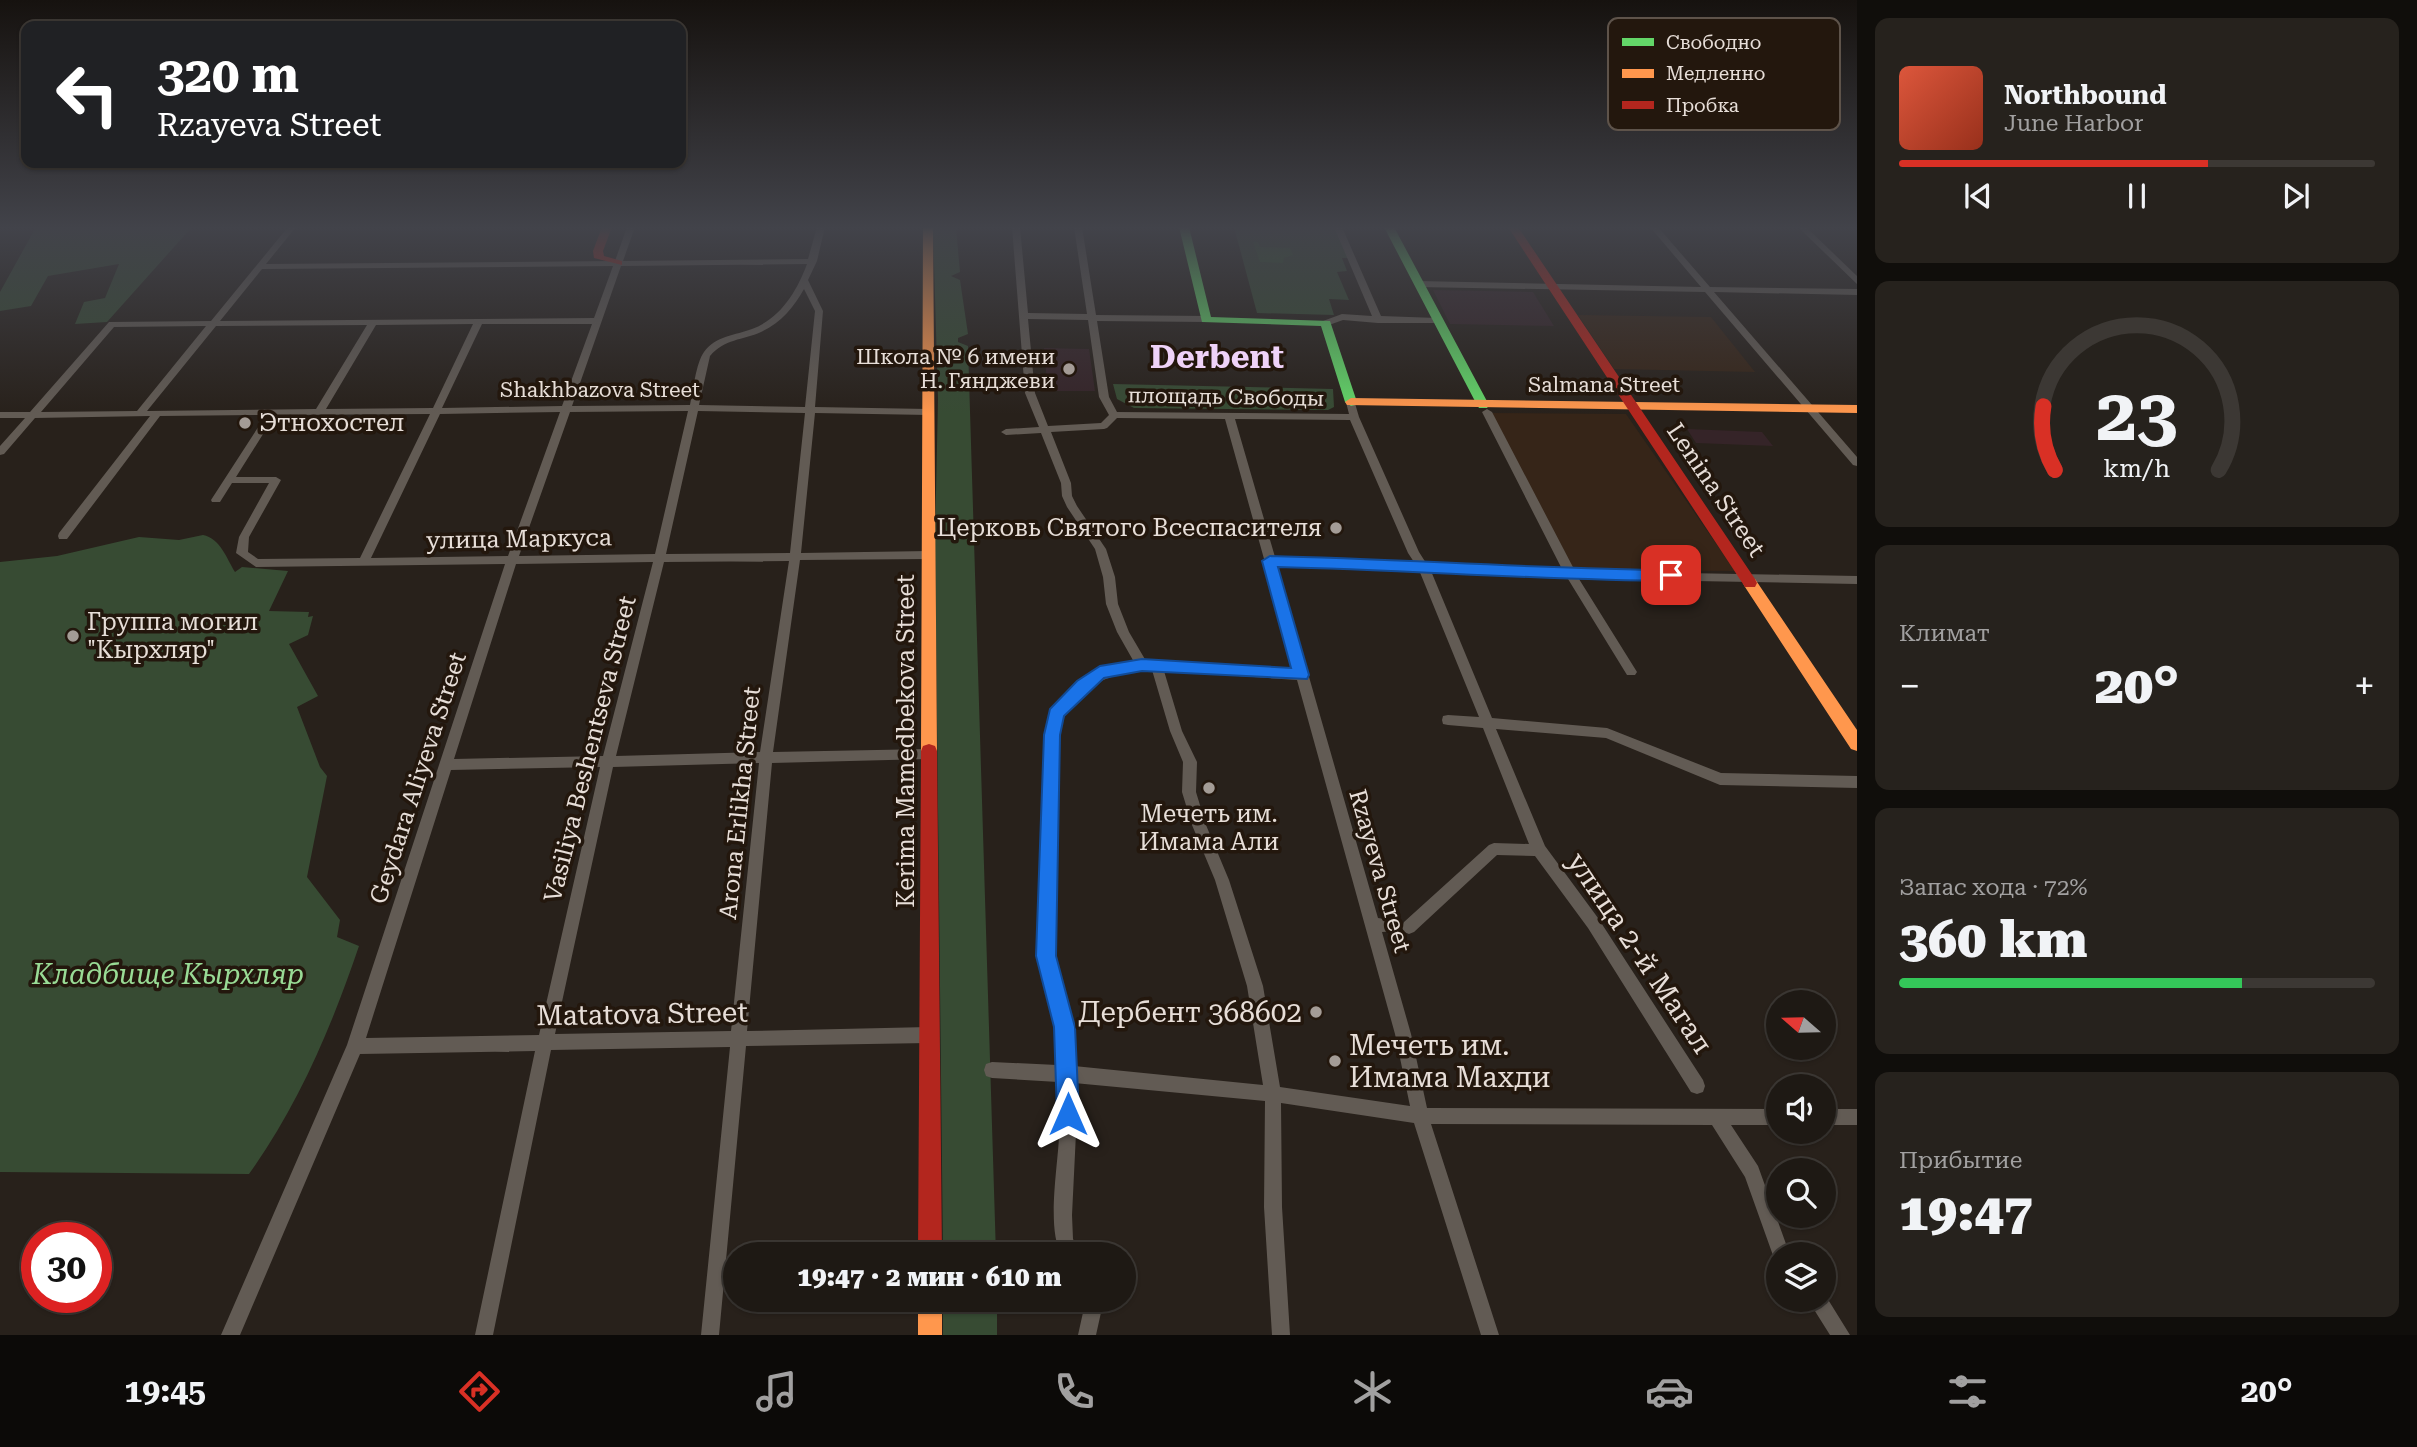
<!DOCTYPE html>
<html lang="ru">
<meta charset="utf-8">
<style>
body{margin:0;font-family:"Roboto Serif",serif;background:#26221d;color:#f1f3f6;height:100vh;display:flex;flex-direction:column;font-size:26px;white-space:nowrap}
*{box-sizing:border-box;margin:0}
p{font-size:23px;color:#a1a0a0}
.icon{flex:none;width:38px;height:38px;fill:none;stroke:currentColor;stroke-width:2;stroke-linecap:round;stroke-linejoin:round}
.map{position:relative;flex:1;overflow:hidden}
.drawer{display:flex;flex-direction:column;gap:18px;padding:18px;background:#100e0b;width:560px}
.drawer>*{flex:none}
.hud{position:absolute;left:21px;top:21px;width:665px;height:147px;border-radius:14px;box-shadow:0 2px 5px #0004,0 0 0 2px #3c3834;background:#202124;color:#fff;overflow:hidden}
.needle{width:46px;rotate:290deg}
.fabs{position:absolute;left:1766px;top:990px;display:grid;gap:14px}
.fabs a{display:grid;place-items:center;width:70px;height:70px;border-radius:50%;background:#1e1914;box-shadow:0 2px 5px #0004,0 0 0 2px #3c3834;font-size:35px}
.speed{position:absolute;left:21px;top:1222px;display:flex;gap:14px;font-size:35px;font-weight:700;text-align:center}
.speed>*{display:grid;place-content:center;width:91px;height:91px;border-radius:50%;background:#1e1914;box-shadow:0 2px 5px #0004,0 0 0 2px #3c3834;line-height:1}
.speed .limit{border:10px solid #d22;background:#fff;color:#111}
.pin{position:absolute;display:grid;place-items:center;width:60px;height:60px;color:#fff;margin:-30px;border-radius:14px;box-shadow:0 4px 10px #0006}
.me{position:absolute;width:77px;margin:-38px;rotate:0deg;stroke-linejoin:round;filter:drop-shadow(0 0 5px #0008)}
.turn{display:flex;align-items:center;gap:24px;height:147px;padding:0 21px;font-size:32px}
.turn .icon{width:91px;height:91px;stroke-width:2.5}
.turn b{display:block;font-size:49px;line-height:60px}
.big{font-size:52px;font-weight:800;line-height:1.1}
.drawer .card{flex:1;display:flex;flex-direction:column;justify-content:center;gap:10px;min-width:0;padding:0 24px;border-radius:14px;background:#26221d}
.drawer .dial{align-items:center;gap:0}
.dial svg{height:182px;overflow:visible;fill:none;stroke:#3c3834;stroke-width:7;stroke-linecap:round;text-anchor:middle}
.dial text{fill:#f1f3f6;stroke:none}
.song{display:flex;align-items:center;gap:21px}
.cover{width:84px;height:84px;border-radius:10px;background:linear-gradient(135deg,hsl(10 70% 55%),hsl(10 70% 35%))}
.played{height:7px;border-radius:4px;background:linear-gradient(90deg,#d93025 65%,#3c3834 65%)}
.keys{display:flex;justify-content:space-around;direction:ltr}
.heat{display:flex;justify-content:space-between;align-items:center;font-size:38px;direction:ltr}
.charge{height:10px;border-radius:5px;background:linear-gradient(90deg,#34c759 72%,#3c3834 0)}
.trip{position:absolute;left:723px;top:1242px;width:413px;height:70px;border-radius:35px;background:#1e1914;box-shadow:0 2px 5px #0004,0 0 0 2px #3c3834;font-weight:800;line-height:70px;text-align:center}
.tab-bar{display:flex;height:112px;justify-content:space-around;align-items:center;background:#0c0a08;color:#a1a0a0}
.tab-bar .icon{width:49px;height:49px}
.tab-bar .selected{color:#d93025}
.tab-bar b{font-size:32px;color:#f1f3f6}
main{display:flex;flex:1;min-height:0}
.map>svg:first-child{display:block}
.built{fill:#362518}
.education{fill:#352428}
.green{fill:#374b33}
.forest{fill:#375c33}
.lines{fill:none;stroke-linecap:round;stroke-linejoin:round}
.street{fill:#625b54;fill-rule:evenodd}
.fast{fill:#63d668;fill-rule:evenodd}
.slow{fill:#ff974d;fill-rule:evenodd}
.jam{fill:#b3261e;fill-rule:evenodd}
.route{fill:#1a73e8;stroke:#114b97;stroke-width:2}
.poi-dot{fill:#a49c96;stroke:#23170d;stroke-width:2.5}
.labels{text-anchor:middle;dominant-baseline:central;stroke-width:7;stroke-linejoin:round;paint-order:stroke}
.far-poi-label{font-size:21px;fill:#e7ded8;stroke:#23170d;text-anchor:end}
.far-street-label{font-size:21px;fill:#e7ded8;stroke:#23170d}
.poi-label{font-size:24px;fill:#e7ded8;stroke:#23170d;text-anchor:start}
.street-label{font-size:24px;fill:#e7ded8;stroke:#23170d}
.near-street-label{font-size:28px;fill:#e7ded8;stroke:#23170d}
.near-park-label{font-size:28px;font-style:italic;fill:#99db95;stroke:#23170d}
.near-poi-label{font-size:28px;fill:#e7ded8;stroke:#23170d;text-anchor:end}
.far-town-label{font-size:32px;font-weight:bold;fill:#efd2f8;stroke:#23170d}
.key{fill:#23170d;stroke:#5e534a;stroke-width:2}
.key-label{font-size:19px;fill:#e7ded8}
</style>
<main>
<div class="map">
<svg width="1857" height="1335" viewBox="0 0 1857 1335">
<rect width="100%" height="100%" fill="#28211b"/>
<!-- built -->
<path class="built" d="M1578,315L1711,317L1755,372L1614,369Z
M1490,413L1626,414L1735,571L1574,570Z"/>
<!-- education -->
<path class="education" d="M1433,290L1533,292L1554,326L1450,324Z
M1044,348L1089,349L1095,391H1052V384L1047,383Z
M1687,429L1762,432L1773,446L1696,443Z"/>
<!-- green -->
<path class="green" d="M36,227H192L107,322L75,324L84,302L105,298L119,264L48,276L31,306L0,311V292Z
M933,227H956L960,272L951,276L960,280L968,334L958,338V342L968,346L996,1255H943L935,539L938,399Z
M1234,227H1336L1350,258H1342L1347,271L1337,272L1349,300L1329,299L1334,315L1257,313Z
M1113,384L1333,389L1334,407L1328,410L1134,408L1117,399Z
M203,535C220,538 227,559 235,572L242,567L288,571L269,611L309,612L308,617L313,616L308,635L289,644L318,696L297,707L320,767L327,776L307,877L340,920L337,937L359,946C332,1026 298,1106 249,1174L0,1172V562L57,556L139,537L179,540Z
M943,1300H997V1335H943Z"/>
<!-- forest -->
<path class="forest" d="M1253,242H1258L1260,247L1290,248L1293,255L1284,258L1283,263L1260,262Z"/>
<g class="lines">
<!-- street -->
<path class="street" d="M288,227H296L266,264L615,261L627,227H635L623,261L808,259L817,227H825L817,261L808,280L823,311L815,407L929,409L934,412L929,415L815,413L801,553L929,551L935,555L929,559L800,560L773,752L928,749L933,750L935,754L933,758L928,759L772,763L747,1031L929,1027L935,1029L937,1035L935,1041L929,1043L746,1046L719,1335H701L730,1047L551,1050L493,1335H475L535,1051L360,1054L240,1335H221L347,1045L505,564L256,567L236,553L239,537L269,483H232L220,502H212L211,500L266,415L160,416L67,539H59L58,536L59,533L150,416L35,418L4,454L0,455V446L25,418H0V412H30L109,322L211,321ZM807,264C797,291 781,318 752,329C736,335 715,336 704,352C696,363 693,391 690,405L572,406L621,266ZM613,266L594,318L220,321L262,269ZM804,289L815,311L805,407L699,405L710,356C724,339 743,340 761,332C781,323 794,307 804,289ZM473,324L433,408L326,409L376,325ZM482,324H592L562,406L442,408ZM367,325L316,409L147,411L216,326ZM206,326L137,411L41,412L114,327ZM688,411L655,554L519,556L570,412ZM698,411L805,413L790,553L666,554ZM560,412L508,556L371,558L440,414ZM430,414L360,558L258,559L248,552L249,537L281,480L276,477H236L275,415ZM789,561L760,752L616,756L664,562ZM653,562L603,756L454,759L516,564ZM759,763L731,1031L555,1034L613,767ZM600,767L539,1035L366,1038L451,770Z
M1012,227H1020L1028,313L1087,314L1074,227H1082L1096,315L1208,316L1212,319L1208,322L1097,321L1109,397L1117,412L1349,414L1346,402L1351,399L1354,400L1359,417L1419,552L1426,563L1563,571L1482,412L1487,409L1492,412L1575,571L1857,576V584L1579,579L1637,672L1635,675H1627L1568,579L1431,571L1492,718L1607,728L1721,773L1857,776V788L1720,785L1606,738L1496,729L1545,846L1598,918L1703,1080L1705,1086L1703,1092L1697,1094L1691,1092L1588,928L1535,856L1497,855L1414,932L1409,934L1404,932L1402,927L1404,922L1489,845L1494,843L1529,844L1483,728L1448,725L1443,724L1442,720L1443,716L1448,715L1479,717L1419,570L1277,565L1378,918L1397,921L1399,926L1397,931L1382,932L1411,1034L1427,1108L1778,1109V1125H1731L1758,1166L1790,1255H1778V1263L1775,1261L1745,1177L1712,1125L1431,1124L1499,1335H1481L1414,1123L1281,1103L1282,1207L1290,1335H1272L1264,1207L1265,1101L1074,1083L1076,1133L1072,1215L1073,1239L1082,1255H1062C1046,1231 1058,1166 1059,1136C1060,1118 1058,1100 1058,1082L992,1078L986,1076L984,1070L986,1064L992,1062L1057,1065L1056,1027L1038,956L1046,735C1058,689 1087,669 1134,662L1117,632L1106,604L1103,577L1095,549L1067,507L1062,496L1061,483L1041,433L1006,435L1001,432L1006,429L1039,427L1025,393ZM1028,319L1088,320L1099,397L1109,415L1101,423L1048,426L1035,393ZM1117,418L1225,419L1295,670L1146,661L1129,632L1118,604L1115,577L1106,549L1077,506L1072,496L1071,483L1051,432L1104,429L1107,428ZM1235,419L1350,420L1408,553L1414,562L1275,557ZM1142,670H1152L1170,731L1183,762L1182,792L1192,825L1215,880L1247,986L1263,1085L1074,1066L1072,1027L1054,956L1058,735C1070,690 1099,677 1142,670ZM1164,671L1297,680L1395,1034L1410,1106L1280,1087L1263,986L1229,880L1206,825L1196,792L1197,762L1182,731Z
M1334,227H1342L1381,316L1437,318L1441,321L1440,323H1378L1343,320L1329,325H1323V321L1342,314L1372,316Z
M1650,227H1658L1710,287L1857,289V295L1714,292L1857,457V466L1853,465L1705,292L1418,287L1414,284L1418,281L1701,287Z
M1798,227H1806L1857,276V284Z
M1824,1109H1857V1125H1824Z
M1824,1293L1850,1335H1830L1808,1300H1824Z
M1083,1300H1101L1102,1308L1096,1335H1078L1084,1308Z"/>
<!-- fast -->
<path class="fast" d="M1179,227H1189L1211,317L1330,321L1357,402L1355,405L1351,406L1345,402L1321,326L1202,322Z
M1384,227H1394L1489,405L1487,408H1479L1477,405Z"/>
<!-- slow -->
<path class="slow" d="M923,227H933L937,751L935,756L929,758L923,756L921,751Z
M1351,398L1857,405V413L1347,405L1345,402Z
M1750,578L1755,579L1857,730V751L1851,749L1745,587L1743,583Z
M918,1300H942V1335H918Z"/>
<!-- jam -->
<path class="jam" d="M602,227H612L603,251L604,256L622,261V265L594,258L593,251Z
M1508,227H1518L1755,579L1757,583L1755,587H1745Z
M929,744L935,746L937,751L942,1255H918L921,751L923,746Z"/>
</g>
<!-- sky -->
<linearGradient id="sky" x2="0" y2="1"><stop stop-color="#16120f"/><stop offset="0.55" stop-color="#42434a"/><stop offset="1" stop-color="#42434a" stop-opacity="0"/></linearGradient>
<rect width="1857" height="414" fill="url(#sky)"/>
<!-- route -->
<path class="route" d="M1270,556C1404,559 1537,569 1671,570L1679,575L1671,581C1540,580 1410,570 1278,567L1309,675L1307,679L1142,671L1104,678L1064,716L1060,735L1056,956L1075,1027L1079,1114L1076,1121L1068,1124L1061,1121L1057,1114L1054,1027L1036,956L1044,735L1050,709L1077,681L1100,666L1142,659L1291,668L1262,561Z"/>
<!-- markers -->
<g class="poi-dot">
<circle cx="1069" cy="369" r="7"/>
<circle cx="245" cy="423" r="7"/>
<circle cx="1336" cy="528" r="7"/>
<circle cx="73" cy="636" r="7"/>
<circle cx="1209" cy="788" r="7"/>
<circle cx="1316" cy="1012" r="7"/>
<circle cx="1335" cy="1061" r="7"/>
</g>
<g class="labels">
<!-- far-poi labels -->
<g class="far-poi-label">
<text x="1055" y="357">Школа № 6 имени<tspan x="1055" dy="24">Н. Гянджеви</tspan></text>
</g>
<!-- far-street labels -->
<g class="far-street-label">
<text x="1604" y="385">Salmana Street</text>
<text x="600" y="390">Shakhbazova Street</text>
<text transform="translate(1226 397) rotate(1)">площадь Свободы</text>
</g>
<!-- poi labels -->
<g class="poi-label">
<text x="259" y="423">Этнохостел</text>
<text x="1322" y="528" text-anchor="end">Церковь Святого Всеспасителя</text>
<text x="87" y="622">Группа могил<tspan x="87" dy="28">"Кырхляр"</tspan></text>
<text x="1209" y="814" text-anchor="middle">Мечеть им.<tspan x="1209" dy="28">Имама Али</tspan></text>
</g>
<!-- street labels -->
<g class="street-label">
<text transform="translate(1716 490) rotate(56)">Lenina Street</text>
<text transform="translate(519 539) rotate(-1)">улица Маркуса</text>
<text transform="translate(906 741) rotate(-90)">Kerima Mamedbekova Street</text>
<text transform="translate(590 749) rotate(-76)">Vasiliya Beshentseva Street</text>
<text transform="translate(418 778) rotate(-72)">Geydara Aliyeva Street</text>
<text transform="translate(740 803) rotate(-84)">Arona Erlikha Street</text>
<text transform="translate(1380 871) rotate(74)">Rzayeva Street</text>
</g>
<!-- near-street labels -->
<g class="near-street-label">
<text transform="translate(1640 953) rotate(56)">улица 2-й Магал</text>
<text transform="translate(642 1014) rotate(-1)">Matatova Street</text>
</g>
<!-- near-park labels -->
<g class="near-park-label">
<text x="168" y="974">Кладбище Кырхляр</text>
</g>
<!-- near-poi labels -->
<g class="near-poi-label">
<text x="1302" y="1012">Дербент 368602</text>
<text x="1349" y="1045" text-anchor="start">Мечеть им.<tspan x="1349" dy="32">Имама Махди</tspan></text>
</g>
<!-- far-town labels -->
<g class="far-town-label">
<text x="1217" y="357">Derbent</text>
</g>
</g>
<!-- legend -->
<rect x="1608" y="18" width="232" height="112" rx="10" class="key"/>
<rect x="1622" y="38" width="32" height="8" fill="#63d668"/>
<rect x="1622" y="69" width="32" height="9" fill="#ff974d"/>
<rect x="1622" y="101" width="32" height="8" fill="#b3261e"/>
<g class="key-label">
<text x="1666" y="49">Свободно</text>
<text x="1666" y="80">Медленно</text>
<text x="1666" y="112">Пробка</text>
</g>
</svg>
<div class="fabs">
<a><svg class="needle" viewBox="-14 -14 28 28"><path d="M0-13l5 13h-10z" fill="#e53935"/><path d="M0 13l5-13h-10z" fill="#a1a0a0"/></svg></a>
<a><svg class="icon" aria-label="sound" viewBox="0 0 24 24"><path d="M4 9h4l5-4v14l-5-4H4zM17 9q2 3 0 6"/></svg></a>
<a><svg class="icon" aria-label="search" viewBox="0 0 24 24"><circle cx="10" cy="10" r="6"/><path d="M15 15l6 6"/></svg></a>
<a><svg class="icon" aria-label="layers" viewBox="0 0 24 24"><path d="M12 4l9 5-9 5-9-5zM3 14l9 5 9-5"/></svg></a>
</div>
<div class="speed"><div class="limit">30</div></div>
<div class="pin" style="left:1671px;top:575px;background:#d93025"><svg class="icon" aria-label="arrive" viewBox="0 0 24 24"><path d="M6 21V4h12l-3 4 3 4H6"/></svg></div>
<svg class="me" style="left:1068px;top:1114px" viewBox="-20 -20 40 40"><path d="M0-17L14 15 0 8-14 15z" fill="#1a73e8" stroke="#fff" stroke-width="4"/></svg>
<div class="trip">19:47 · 2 мин · 610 m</div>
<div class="hud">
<div class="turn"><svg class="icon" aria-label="left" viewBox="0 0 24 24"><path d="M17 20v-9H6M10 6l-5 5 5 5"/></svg><div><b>320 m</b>Rzayeva Street</div></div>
</div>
</div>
<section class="drawer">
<div class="card">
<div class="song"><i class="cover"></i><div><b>Northbound</b><p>June Harbor</p></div></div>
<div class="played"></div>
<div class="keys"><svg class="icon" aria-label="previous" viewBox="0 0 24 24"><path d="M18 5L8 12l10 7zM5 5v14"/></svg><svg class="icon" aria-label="pause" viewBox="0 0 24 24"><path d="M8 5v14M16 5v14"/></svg><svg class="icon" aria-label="next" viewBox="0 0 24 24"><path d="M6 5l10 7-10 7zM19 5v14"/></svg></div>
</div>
<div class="card dial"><svg viewBox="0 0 100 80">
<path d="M14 69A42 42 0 1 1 86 69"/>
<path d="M14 69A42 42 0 0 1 9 41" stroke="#d93025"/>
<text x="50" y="56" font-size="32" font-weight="700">23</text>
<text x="50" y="72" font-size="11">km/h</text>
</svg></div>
<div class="card"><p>Климат</p>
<div class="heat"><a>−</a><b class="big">20°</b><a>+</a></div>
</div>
<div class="card"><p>Запас хода · 72%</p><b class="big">360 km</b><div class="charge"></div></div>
<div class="card"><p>Прибытие</p><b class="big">19:47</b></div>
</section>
</main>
<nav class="tab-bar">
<b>19:45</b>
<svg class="icon selected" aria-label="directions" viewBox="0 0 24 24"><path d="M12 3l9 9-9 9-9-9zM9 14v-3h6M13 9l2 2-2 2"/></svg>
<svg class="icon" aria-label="music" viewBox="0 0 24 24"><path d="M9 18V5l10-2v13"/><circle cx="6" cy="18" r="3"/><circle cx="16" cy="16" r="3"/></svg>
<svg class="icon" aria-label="phone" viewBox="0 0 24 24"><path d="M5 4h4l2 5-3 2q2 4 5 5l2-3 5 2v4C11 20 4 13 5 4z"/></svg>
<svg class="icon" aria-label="climate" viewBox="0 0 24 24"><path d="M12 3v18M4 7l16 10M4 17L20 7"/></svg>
<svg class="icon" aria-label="car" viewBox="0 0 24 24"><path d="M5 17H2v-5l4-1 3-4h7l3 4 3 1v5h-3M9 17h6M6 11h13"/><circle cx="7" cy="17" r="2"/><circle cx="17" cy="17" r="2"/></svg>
<svg class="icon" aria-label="filters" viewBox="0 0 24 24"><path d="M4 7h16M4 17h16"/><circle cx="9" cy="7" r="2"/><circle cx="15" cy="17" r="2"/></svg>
<b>20°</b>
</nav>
